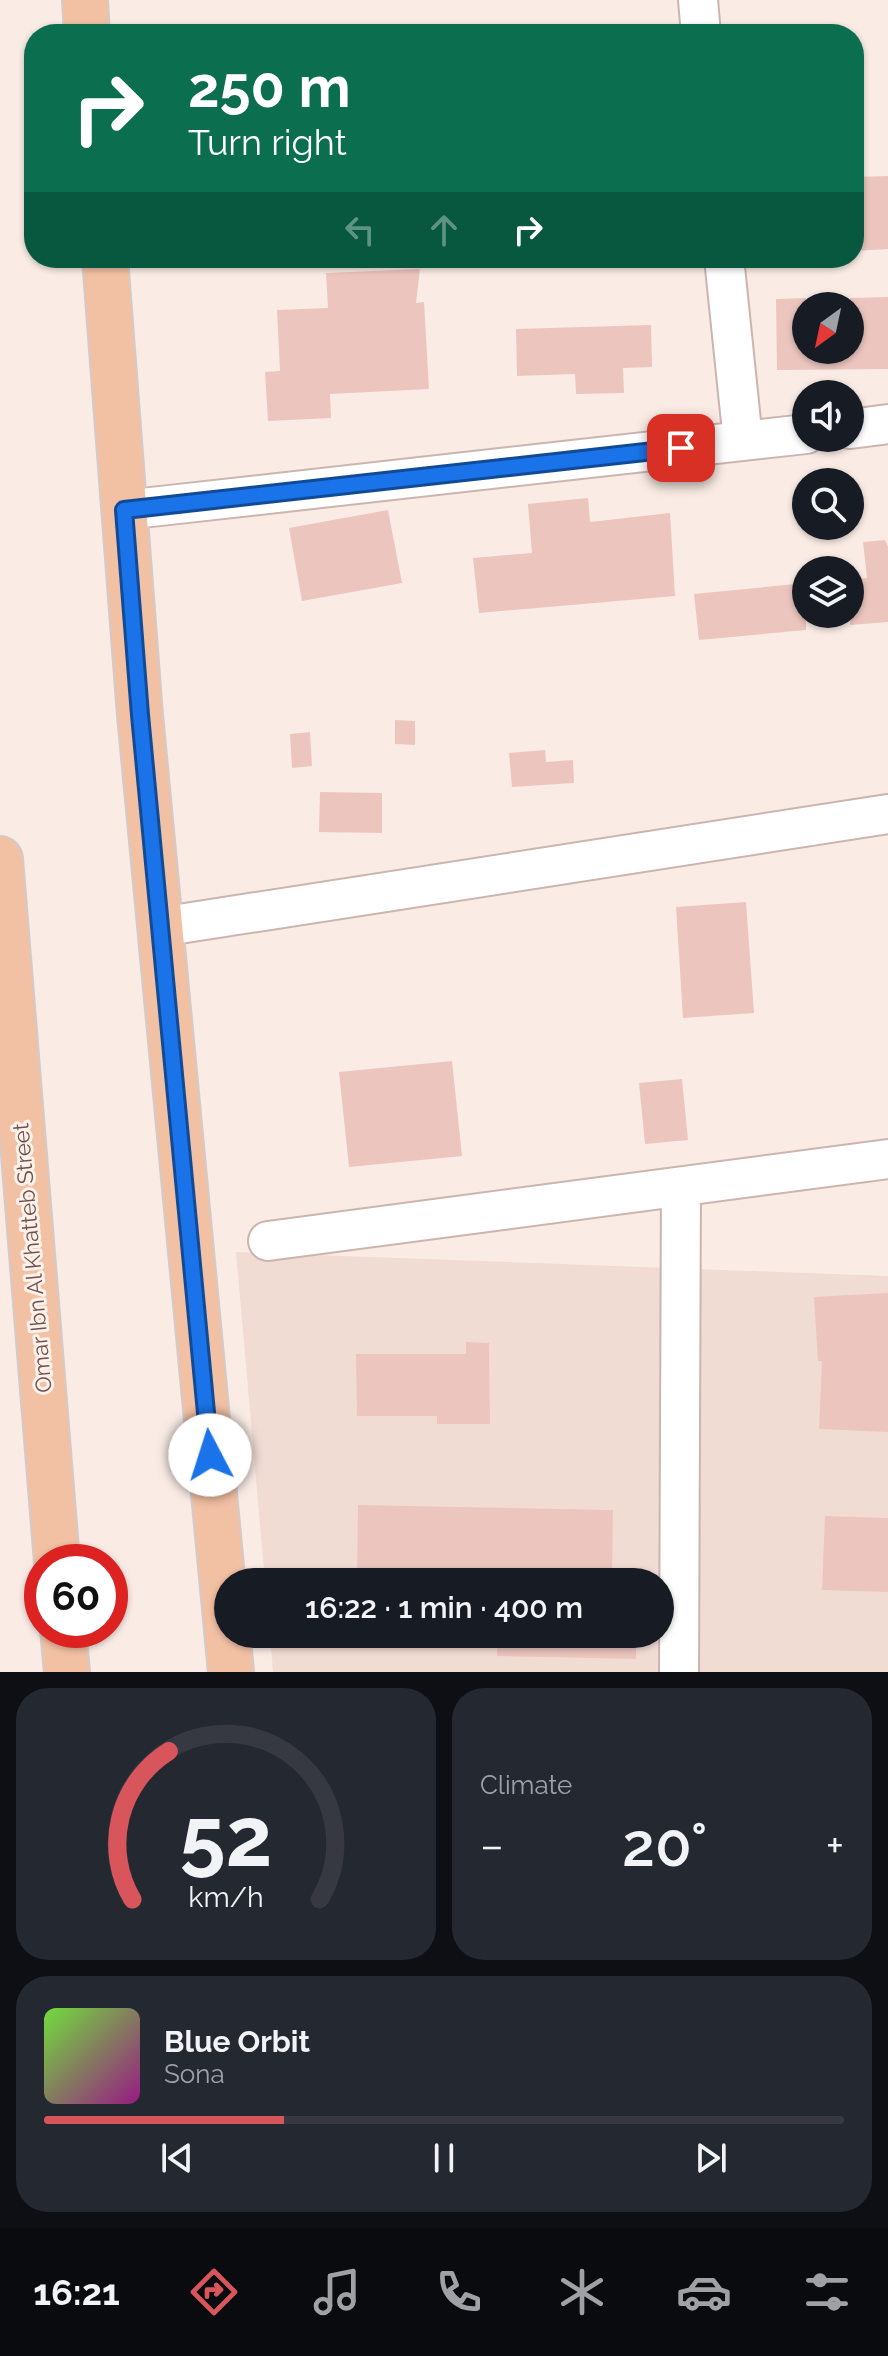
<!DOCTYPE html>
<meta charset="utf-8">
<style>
body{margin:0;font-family:Raleway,sans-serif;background:#242831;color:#f1f3f6;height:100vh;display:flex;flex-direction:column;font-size:30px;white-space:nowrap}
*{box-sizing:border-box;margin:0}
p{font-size:26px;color:#9ea1a6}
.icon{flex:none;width:44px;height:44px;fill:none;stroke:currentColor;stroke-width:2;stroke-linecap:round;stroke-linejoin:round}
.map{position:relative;height:1672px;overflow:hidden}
.details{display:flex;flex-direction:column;gap:16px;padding:16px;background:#0d0f14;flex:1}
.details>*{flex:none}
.banner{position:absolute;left:24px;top:24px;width:840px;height:244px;border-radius:32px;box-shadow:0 2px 6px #0004;background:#0b6e4f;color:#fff;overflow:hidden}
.needle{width:52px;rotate:213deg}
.buttons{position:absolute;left:792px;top:292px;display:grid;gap:16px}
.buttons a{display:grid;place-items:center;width:72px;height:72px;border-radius:50%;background:#171b24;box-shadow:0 2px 6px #0004;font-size:40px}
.speed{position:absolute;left:24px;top:1544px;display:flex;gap:16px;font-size:40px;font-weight:700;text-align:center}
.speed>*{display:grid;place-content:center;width:104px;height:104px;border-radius:50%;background:#171b24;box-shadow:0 2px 6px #0004;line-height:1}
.speed .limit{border:12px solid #d22;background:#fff;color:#111}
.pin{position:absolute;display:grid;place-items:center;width:68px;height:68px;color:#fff;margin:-34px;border-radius:16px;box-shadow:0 4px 12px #0006}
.me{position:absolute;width:88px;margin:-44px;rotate:355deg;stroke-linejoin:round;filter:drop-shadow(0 0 6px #0008)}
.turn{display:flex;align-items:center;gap:28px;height:168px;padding:0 32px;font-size:36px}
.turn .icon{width:104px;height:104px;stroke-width:2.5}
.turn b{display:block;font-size:56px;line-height:68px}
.lanes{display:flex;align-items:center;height:76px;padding:0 32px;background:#0003;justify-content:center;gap:40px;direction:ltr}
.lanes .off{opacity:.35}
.big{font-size:60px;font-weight:600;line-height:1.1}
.details .widget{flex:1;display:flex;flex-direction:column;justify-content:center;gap:12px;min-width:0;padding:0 28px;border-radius:32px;background:#242831}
.details .dial{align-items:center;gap:0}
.dial svg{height:208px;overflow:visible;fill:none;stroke:#363941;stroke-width:7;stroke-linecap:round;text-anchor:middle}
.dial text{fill:#f1f3f6;stroke:none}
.song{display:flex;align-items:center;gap:24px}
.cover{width:96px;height:96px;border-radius:12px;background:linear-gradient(135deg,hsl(100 70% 55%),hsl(310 70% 35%))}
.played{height:8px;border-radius:4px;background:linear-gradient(90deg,#d8565b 30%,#363941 30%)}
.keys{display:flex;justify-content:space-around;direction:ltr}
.heat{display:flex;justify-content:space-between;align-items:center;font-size:44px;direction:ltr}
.details .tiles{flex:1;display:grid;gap:16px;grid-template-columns:1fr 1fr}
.widget:last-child{grid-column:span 2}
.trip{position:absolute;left:214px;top:1568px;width:460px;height:80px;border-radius:40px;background:#171b24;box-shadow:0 2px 6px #0004;font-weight:600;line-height:80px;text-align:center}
.dock{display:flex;height:128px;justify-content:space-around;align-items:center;background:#090b0e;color:#9ea1a6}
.dock .icon{width:56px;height:56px}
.dock .selected{color:#d8565b}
.dock b{font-size:36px;color:#f1f3f6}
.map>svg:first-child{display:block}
.residential{fill:#f1dcd4}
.building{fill:#ecc5bf}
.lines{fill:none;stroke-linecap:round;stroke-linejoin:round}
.minor-casing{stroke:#ccb4af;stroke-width:42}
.major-casing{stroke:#d4caca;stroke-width:48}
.minor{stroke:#fff;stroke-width:38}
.major{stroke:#f2c0a3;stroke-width:44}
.route-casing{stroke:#114b97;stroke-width:20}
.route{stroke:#1a73e8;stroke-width:14}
.labels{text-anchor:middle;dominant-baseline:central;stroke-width:6;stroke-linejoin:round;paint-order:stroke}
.street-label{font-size:22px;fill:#70504d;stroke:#fdf1ea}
</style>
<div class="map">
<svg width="888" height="1672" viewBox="0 0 888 1672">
<rect width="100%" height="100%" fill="#faece5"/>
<!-- residential -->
<path class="residential" d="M236,1252L888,1276V1672H273L270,1634H660V1582H265Z"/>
<!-- building -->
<path class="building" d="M888,176V249L854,251V177Z
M420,269L416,303L424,302L429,389L330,394L331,418L268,421L265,372L280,371L277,310L328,308L326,273Z
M888,297V369L777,370L776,299L806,298V350H850V298Z
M651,325L652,367L623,368L624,393L576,394L575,374L517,376L516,329Z
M588,498L590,522L670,513L675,596L479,613L473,558L532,553L528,504Z
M388,510L402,583L302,601L289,528Z
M885,540L888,547V622L850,625V580L867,578L863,542Z
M806,583V630L699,640L694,594Z
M395,720L415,721V745L395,744Z
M310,732L312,766L292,768L290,734Z
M545,750L546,762L573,760L574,783L512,787L509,753Z
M320,792L382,793V833L319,832Z
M746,902L754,1013L683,1018L676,907Z
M452,1061L462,1156L349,1167L339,1072Z
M682,1079L688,1140L645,1144L639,1083Z
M888,1293V1432L819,1429L822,1361H818L814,1297Z
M466,1342L489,1343L490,1424H437V1416H357L356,1354H466Z
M358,1505L613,1510L612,1579L357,1575Z
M825,1516L888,1518V1592L822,1590Z
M498,1634H636V1659L497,1656Z"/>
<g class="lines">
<defs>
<path id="minor" d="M698,0L701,34
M724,258L743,441
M850,429L888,424
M124,510L806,434
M160,927L888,814
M268,1241L888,1159
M679,1672L681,1187"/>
<path id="major" d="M85,0L87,34
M105,258L140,715L231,1672
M0,859L57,1562
M63,1630L67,1672"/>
</defs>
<!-- minor casing -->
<use href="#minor" class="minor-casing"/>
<!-- major casing -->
<use href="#major" class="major-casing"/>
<!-- minor -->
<use href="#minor" class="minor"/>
<!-- major -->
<use href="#major" class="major"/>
</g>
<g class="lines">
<defs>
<path id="route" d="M210,1455L140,715L124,510L681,448"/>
</defs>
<!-- route casing -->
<use href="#route" class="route-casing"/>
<!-- route -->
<use href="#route" class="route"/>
</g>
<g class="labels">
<!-- street labels -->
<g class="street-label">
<text transform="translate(32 1258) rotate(-95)">Omar Ibn Al Khatteb Street</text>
</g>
</g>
</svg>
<div class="buttons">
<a><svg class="needle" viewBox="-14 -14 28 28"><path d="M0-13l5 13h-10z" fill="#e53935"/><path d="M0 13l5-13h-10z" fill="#9ea1a6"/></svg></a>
<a><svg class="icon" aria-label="sound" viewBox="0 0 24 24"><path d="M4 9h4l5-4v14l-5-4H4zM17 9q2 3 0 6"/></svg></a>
<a><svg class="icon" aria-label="search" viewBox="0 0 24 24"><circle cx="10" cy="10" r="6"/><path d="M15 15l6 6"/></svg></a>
<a><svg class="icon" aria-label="layers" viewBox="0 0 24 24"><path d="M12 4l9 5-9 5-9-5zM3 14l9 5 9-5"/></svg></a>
</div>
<div class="speed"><div class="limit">60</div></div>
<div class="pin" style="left:681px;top:448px;background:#d93025"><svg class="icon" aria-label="arrive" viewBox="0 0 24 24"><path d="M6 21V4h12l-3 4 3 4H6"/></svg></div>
<svg class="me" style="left:210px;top:1455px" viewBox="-20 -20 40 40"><circle r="19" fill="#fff"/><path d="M0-13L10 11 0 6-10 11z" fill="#1a73e8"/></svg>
<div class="trip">16:22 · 1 min · 400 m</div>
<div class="banner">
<div class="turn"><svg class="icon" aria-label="right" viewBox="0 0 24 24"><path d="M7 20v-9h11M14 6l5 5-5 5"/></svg><div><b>250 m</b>Turn right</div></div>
<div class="lanes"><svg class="icon off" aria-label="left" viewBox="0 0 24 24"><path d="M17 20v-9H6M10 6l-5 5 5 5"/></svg><svg class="icon off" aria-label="ahead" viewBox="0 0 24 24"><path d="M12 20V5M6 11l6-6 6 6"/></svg><svg class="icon" aria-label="right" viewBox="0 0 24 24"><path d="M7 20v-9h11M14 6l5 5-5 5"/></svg></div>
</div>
</div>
<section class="details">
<div class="tiles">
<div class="widget dial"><svg viewBox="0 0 100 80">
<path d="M14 69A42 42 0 1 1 86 69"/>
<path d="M14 69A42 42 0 0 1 28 12" stroke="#d8565b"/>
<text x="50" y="56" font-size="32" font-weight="700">52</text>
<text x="50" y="72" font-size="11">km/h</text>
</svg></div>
<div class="widget"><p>Climate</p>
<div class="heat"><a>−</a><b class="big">20°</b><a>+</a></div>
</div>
<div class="widget">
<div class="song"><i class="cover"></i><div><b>Blue Orbit</b><p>Sona</p></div></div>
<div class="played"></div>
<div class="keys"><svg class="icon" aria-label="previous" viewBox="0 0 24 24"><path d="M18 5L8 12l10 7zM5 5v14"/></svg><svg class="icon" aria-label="pause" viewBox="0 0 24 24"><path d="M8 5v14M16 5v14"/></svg><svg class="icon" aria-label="next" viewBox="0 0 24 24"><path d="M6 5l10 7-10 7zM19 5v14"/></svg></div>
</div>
</div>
</section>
<nav class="dock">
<b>16:21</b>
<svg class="icon selected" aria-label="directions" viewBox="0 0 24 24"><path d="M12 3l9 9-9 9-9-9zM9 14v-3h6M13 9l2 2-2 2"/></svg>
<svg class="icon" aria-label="music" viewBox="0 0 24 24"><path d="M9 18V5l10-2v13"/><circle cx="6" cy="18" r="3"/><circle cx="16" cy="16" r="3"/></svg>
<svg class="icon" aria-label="phone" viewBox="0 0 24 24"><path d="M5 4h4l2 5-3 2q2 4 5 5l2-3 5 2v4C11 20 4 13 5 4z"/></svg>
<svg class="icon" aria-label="climate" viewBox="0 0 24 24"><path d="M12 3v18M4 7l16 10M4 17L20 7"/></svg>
<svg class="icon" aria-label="car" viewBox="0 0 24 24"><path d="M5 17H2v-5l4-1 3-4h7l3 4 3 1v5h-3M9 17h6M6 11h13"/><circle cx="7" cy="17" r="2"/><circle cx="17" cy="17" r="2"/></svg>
<svg class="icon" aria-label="filters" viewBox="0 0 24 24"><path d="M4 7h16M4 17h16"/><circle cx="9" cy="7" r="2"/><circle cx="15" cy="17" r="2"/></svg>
</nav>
